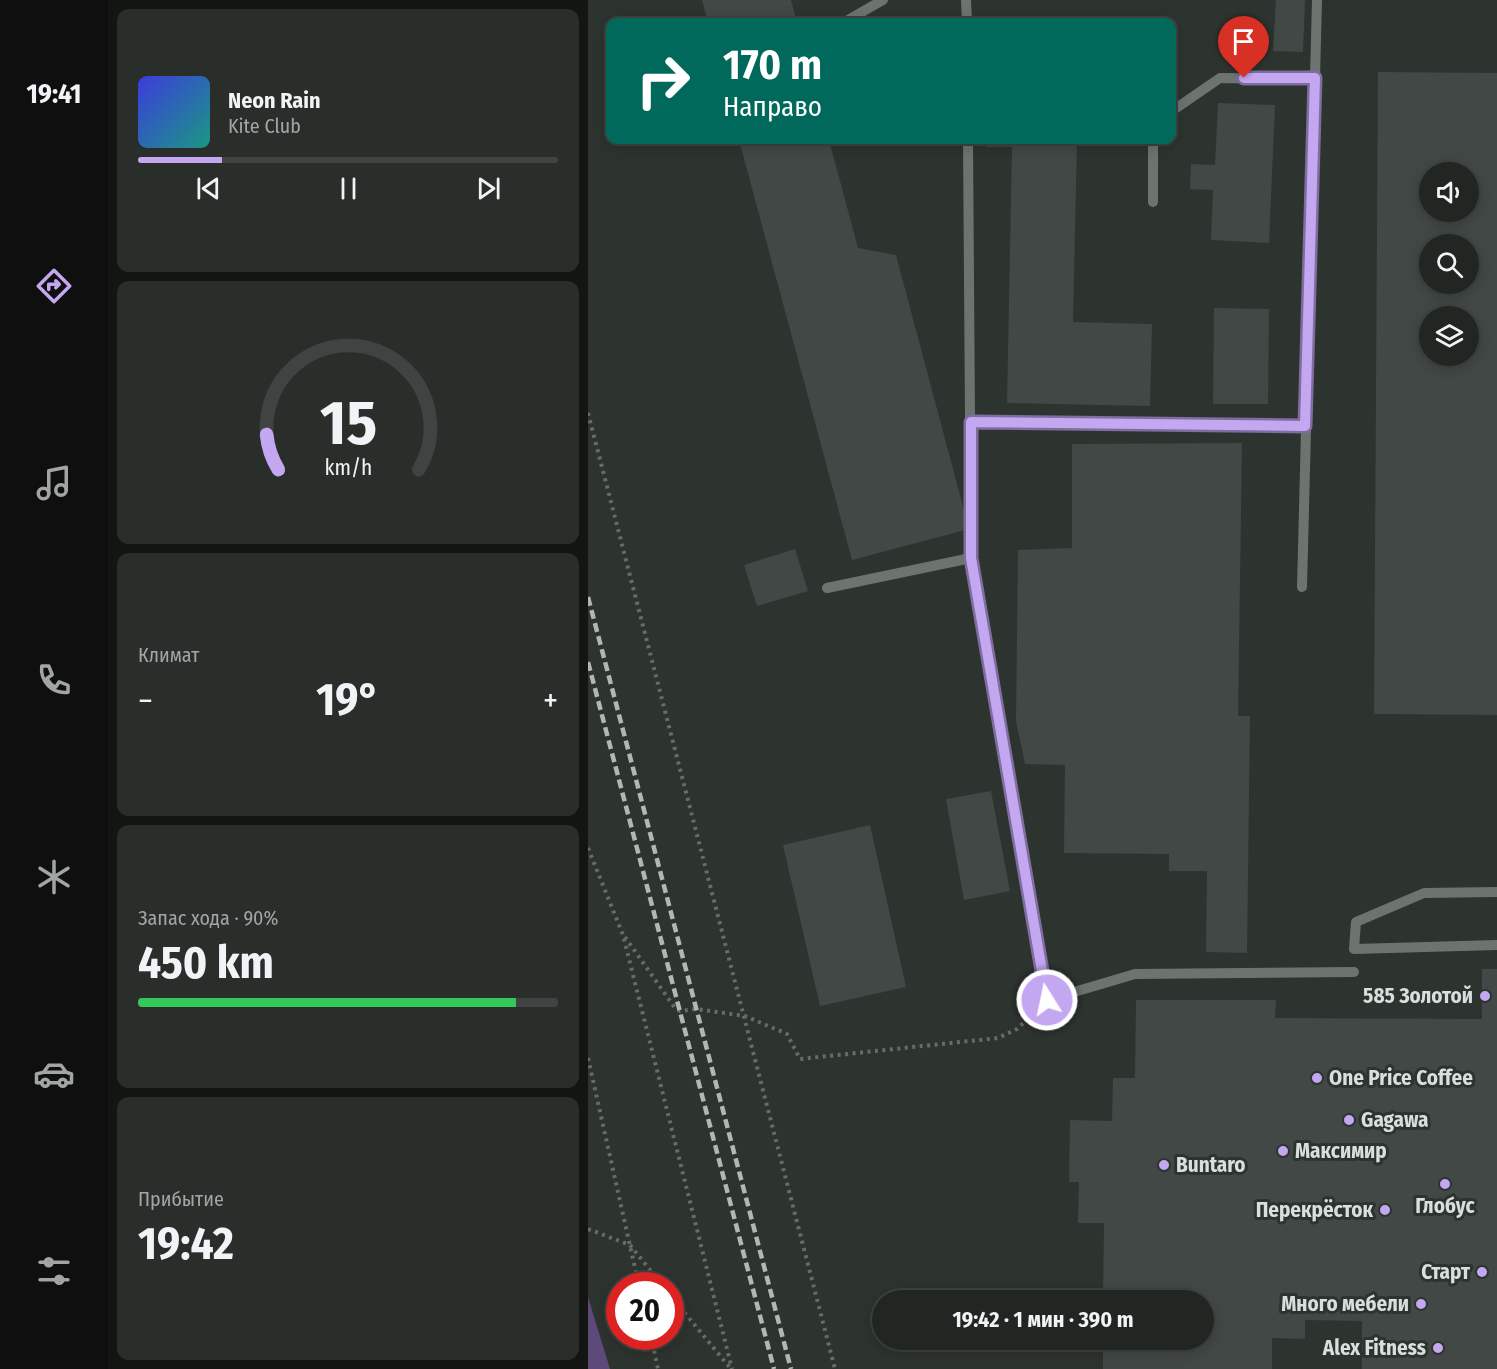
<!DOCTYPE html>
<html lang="ru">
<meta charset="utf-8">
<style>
body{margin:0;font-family:"Fira Sans Condensed",sans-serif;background:#2a2e2b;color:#f1f3f6;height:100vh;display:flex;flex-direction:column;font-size:22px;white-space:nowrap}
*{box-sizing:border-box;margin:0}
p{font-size:20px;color:#a2a5a6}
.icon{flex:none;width:33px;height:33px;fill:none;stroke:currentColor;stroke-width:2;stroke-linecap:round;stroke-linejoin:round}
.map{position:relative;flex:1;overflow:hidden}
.panel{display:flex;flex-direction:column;gap:9px;padding:9px;background:#131513;width:480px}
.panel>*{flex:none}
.hud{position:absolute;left:18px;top:18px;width:570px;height:126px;border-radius:12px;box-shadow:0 3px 15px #0003,0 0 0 2px #3f4341;background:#00695c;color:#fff;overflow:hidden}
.fabs{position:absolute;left:831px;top:162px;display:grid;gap:12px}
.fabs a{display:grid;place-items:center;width:60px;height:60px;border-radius:50%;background:#222623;box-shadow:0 3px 15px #0003,0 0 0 2px #3f4341;font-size:30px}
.speed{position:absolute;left:18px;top:1272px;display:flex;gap:12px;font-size:30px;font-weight:700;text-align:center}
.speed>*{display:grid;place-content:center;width:78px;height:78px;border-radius:50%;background:#222623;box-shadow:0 3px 15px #0003,0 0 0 2px #3f4341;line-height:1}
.speed .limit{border:9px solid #d22;background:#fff;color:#111}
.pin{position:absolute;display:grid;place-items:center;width:51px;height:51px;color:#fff;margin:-62px -26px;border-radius:50% 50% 50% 0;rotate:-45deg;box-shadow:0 0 6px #0007}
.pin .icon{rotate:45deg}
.me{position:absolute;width:66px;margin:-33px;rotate:350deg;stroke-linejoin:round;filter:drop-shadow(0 0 4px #0008)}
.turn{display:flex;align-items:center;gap:21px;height:126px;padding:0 18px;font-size:27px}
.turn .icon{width:78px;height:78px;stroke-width:2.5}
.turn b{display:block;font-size:42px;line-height:51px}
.big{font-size:45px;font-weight:700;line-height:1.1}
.panel .tile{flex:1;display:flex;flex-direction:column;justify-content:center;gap:9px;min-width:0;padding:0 21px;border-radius:12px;background:#2a2e2b}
.panel .dial{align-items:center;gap:0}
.dial svg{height:156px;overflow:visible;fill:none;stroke:#3f4341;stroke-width:7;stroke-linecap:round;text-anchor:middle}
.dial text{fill:#f1f3f6;stroke:none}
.song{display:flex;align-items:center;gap:18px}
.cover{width:72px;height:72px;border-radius:9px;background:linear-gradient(135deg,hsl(240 70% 55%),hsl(170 70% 35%))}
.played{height:6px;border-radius:3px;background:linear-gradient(90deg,#c4a7f1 20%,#3f4341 20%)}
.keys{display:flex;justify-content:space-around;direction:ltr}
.heat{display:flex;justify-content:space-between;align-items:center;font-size:33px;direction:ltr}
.charge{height:9px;border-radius:4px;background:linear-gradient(90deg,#34c759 90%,#3f4341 0)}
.trip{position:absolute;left:284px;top:1290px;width:342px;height:60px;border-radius:30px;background:#222623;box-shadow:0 3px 15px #0003,0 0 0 2px #3f4341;font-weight:700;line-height:60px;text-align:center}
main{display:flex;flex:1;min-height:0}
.menu{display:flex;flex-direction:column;width:108px;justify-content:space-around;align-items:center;background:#0e0f0e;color:#a2a5a6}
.menu .icon{width:42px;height:42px}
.menu .selected{color:#c4a7f1}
.menu b{font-size:27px;color:#f1f3f6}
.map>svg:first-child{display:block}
.green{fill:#5d497a}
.building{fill:#424845;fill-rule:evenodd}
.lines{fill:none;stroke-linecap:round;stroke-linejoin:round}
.path{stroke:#666c68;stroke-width:4;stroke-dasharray:3 4.5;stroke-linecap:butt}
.service{stroke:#6d7470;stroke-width:10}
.rail{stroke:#b2b6b4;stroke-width:4.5;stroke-dasharray:9 4.5;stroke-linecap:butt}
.route-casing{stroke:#7f6d9d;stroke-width:15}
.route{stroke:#c4a7f1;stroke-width:10}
.poi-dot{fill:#c4a7f1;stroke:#2d332f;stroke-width:2}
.labels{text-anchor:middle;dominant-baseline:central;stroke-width:6;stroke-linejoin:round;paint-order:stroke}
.poi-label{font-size:21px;font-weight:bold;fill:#dadedc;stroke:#2d332f;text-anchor:end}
</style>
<main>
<nav class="menu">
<b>19:41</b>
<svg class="icon selected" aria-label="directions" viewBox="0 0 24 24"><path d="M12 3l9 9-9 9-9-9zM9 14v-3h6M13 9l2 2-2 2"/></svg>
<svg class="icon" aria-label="music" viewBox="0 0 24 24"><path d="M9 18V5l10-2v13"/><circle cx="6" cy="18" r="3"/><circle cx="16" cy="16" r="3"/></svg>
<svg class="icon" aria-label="phone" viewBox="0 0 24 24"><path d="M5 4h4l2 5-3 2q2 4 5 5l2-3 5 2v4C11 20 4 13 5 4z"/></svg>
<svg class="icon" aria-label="climate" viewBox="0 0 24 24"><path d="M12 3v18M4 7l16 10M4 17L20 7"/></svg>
<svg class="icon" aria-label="car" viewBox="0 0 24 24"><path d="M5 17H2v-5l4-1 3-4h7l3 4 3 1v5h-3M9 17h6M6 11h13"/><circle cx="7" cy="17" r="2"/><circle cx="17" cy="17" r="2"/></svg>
<svg class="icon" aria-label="filters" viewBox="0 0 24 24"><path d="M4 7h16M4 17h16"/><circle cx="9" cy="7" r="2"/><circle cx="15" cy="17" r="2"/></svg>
</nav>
<section class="panel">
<div class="tile">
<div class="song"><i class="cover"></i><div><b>Neon Rain</b><p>Kite Club</p></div></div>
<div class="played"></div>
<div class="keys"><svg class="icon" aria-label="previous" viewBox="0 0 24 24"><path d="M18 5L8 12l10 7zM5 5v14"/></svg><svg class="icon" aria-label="pause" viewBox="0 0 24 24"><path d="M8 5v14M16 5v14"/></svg><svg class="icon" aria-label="next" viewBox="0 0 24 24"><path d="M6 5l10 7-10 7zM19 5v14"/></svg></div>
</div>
<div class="tile dial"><svg viewBox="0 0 100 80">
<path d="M14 69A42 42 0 1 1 86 69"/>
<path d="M14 69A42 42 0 0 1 8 51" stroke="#c4a7f1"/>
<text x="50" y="56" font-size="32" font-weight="700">15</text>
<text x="50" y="72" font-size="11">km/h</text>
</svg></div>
<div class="tile"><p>Климат</p>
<div class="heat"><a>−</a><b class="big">19°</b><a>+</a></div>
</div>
<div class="tile"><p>Запас хода · 90%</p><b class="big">450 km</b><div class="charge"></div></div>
<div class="tile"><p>Прибытие</p><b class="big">19:42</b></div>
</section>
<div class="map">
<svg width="909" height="1369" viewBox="0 0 909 1369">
<rect width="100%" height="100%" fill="#2d332f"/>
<!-- green -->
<path class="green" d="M0,1297L22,1369H0Z"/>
<!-- building -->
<path class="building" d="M114,0H203L209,22H120Z
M688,0H717L715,52L685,51Z
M790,72L909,73V715L786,714ZM842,172H880V212H842ZM842,244H880V284H842ZM842,316H880V356H842Z
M630,103L687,105L681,243L623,240L625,190L602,189L603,164L627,165Z
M151,140H241L270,248L308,255L381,529L264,560Z
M398,140H489L485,322L564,324L562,406L419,403L424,147H398Z
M626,308L681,309L680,404H625Z
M654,443L650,716H662L659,953L618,952L619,871H581V854L476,853L477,765L437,764L428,721L430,550L484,548V444Z
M207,549L220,591L169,606L156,565Z
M403,791L422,891L376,900L358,799Z
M282,825L318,987L232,1006L195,845Z
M894,969H909V1369H774V1321L717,1320V1339L684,1338V1369H515V1340H615V1300H515L516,1223H490L491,1182H481L482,1120L524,1121L525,1078H547L548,1000H688L687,1018L894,1019Z"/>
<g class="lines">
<!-- path -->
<path class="path" d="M0,413L247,1369
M0,848L35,935L144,1369
M37,937L87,1008L92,1011L108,1009L157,1016L199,1034L212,1059L410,1038L429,1029L448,1011
M0,1058L51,1286
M0,1229L42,1245L75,1286
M82,1295L143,1369
M63,1336L70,1369"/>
<!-- service -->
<path class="service" d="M378,0L379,22
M260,20L295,0
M584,111L632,78L727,79
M380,140L383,558L459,1000L547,974L766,972
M565,140V202
M383,422L717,426
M714,587L729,0
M239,588L383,558
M909,892L836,893L768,922L766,949L909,945"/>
<!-- rail -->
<path class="rail" d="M0,597L203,1369
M0,662L186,1369"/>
</g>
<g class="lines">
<defs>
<path id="route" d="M459,1000L383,558V422L717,426L727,78H656"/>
</defs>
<!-- route casing -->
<use href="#route" class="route-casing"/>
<!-- route -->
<use href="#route" class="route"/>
</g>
<!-- markers -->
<g class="poi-dot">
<circle cx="897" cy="996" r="6"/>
<circle cx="729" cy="1078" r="6"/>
<circle cx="761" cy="1120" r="6"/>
<circle cx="695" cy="1151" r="6"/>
<circle cx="576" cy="1165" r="6"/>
<circle cx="857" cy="1184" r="6"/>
<circle cx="797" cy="1210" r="6"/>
<circle cx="894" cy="1272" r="6"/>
<circle cx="833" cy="1304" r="6"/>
<circle cx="850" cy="1348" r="6"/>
</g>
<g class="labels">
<!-- poi labels -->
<g class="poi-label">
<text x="885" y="996">585 Золотой</text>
<text x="741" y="1078" text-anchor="start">One Price Coffee</text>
<text x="773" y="1120" text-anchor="start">Gagawa</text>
<text x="707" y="1151" text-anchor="start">Максимир</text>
<text x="588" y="1165" text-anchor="start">Buntaro</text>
<text x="857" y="1206" text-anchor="middle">Глобус</text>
<text x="785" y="1210">Перекрёсток</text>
<text x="882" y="1272">Старт</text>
<text x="821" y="1304">Много мебели</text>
<text x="838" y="1348">Alex Fitness</text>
</g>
</g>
</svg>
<div class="fabs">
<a><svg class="icon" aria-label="sound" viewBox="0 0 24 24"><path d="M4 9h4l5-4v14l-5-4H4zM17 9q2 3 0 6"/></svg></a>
<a><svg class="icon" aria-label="search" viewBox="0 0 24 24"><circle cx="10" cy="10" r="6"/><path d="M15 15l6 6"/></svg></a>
<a><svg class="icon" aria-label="layers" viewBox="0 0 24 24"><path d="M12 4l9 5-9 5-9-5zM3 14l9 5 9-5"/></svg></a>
</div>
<div class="speed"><div class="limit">20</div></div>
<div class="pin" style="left:656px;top:78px;background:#d93025"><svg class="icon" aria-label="arrive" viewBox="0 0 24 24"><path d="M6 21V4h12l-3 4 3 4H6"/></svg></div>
<svg class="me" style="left:459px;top:1000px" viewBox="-20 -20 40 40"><circle r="17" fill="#c4a7f1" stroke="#fff" stroke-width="3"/><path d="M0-11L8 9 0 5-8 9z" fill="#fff"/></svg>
<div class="trip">19:42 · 1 мин · 390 m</div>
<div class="hud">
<div class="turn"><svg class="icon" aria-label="right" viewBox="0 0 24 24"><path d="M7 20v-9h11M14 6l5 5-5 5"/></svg><div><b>170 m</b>Направо</div></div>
</div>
</div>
</main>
